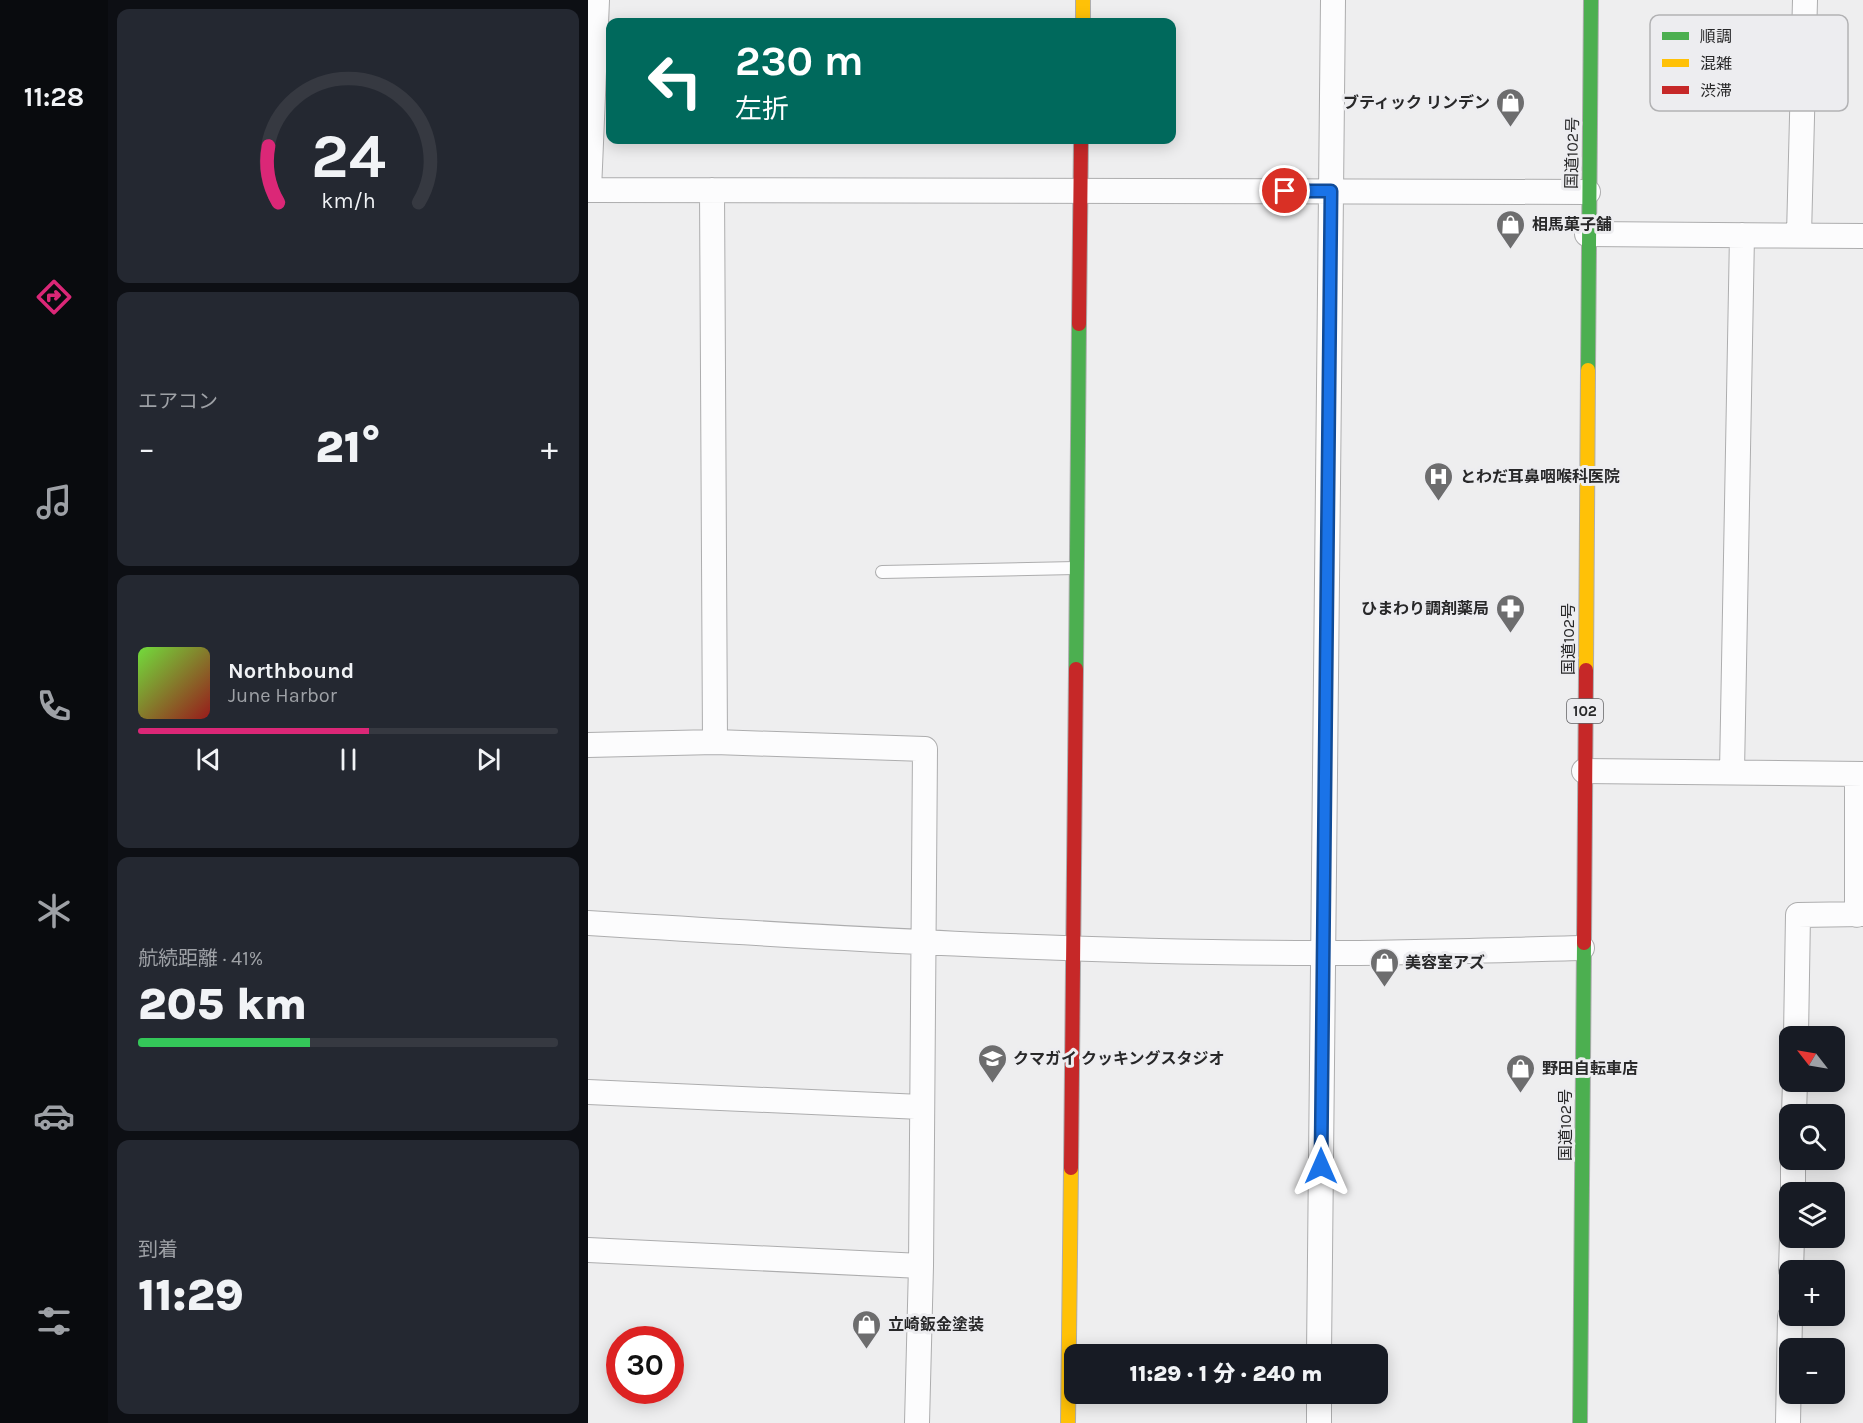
<!DOCTYPE html>
<html lang="ja">
<meta charset="utf-8">
<style>
body{margin:0;font-family:Karla,"Noto Sans JP",sans-serif;background:#242831;color:#f1f3f6;height:100vh;display:flex;flex-direction:column;font-size:22px;white-space:nowrap}
*{box-sizing:border-box;margin:0}
p{font-size:20px;color:#9ea1a6}
.icon{flex:none;width:33px;height:33px;fill:none;stroke:currentColor;stroke-width:2;stroke-linecap:round;stroke-linejoin:round}
.map{position:relative;flex:1;overflow:hidden}
.sheet{display:flex;flex-direction:column;gap:9px;padding:9px;background:#0d0f14;width:480px}
.sheet>*{flex:none}
.banner{position:absolute;left:18px;top:18px;width:570px;height:126px;border-radius:12px;box-shadow:0 3px 15px #0003;background:#00695c;color:#fff;overflow:hidden}
.needle{width:39px;rotate:301deg}
.tools{position:absolute;left:1191px;top:1026px;display:grid;gap:12px}
.tools a{display:grid;place-items:center;width:66px;height:66px;border-radius:12px;background:#171b24;box-shadow:0 3px 15px #0003;font-size:30px}
.speed{position:absolute;left:18px;top:1326px;display:flex;gap:12px;font-size:30px;font-weight:700;text-align:center}
.speed>*{display:grid;place-content:center;width:78px;height:78px;border-radius:50%;background:#171b24;box-shadow:0 3px 15px #0003;line-height:1}
.speed .limit{border:9px solid #d22;background:#fff;color:#111}
.pin{position:absolute;display:grid;place-items:center;width:51px;height:51px;color:#fff;margin:-26px;border:3px solid #fff;border-radius:50%;box-shadow:0 2px 6px #0007}
.me{position:absolute;width:66px;margin:-33px;rotate:0deg;stroke-linejoin:round;filter:drop-shadow(0 0 4px #0008)}
.turn{display:flex;align-items:center;gap:21px;height:126px;padding:0 30px;font-size:27px}
.turn .icon{width:78px;height:78px;stroke-width:2.5}
.turn b{display:block;font-size:42px;line-height:51px}
.big{font-size:45px;font-weight:800;line-height:1.1}
.sheet .tile{flex:1;display:flex;flex-direction:column;justify-content:center;gap:9px;min-width:0;padding:0 21px;border-radius:12px;background:#242831}
.sheet .dial{align-items:center;gap:0}
.dial svg{height:156px;overflow:visible;fill:none;stroke:#363941;stroke-width:7;stroke-linecap:round;text-anchor:middle}
.dial text{fill:#f1f3f6;stroke:none}
.song{display:flex;align-items:center;gap:18px}
.cover{width:72px;height:72px;border-radius:9px;background:linear-gradient(135deg,hsl(100 70% 55%),hsl(0 70% 35%))}
.played{height:6px;border-radius:3px;background:linear-gradient(90deg,#db2777 55%,#363941 55%)}
.keys{display:flex;justify-content:space-around;direction:ltr}
.heat{display:flex;justify-content:space-between;align-items:center;font-size:33px;direction:ltr}
.charge{height:9px;border-radius:4px;background:linear-gradient(90deg,#34c759 41%,#363941 0)}
.trip{position:absolute;left:476px;top:1344px;width:324px;height:60px;border-radius:12px;background:#171b24;box-shadow:0 3px 15px #0003;font-weight:800;line-height:60px;text-align:center}
main{display:flex;flex:1;min-height:0}
.tab-bar{display:flex;flex-direction:column;width:108px;justify-content:space-around;align-items:center;background:#090b0e;color:#9ea1a6}
.tab-bar .icon{width:42px;height:42px}
.tab-bar .on{color:#db2777}
.tab-bar b{font-size:27px;color:#f1f3f6}
.map>svg:first-child{display:block}
.lines{fill:none;stroke-linecap:round;stroke-linejoin:round}
.lane-casing{stroke:#adadae;stroke-width:14}
.street-casing{stroke:#adadae;stroke-width:26}
.fast-casing{stroke:#adadae;stroke-width:16}
.slow-casing{stroke:#adadae;stroke-width:16}
.jam-casing{stroke:#adadae;stroke-width:16}
.lane{stroke:#fcfcfd;stroke-width:12}
.street{stroke:#fcfcfd;stroke-width:24}
.fast{stroke:#4caf50;stroke-width:14}
.slow{stroke:#ffc107;stroke-width:14}
.jam{stroke:#c62828;stroke-width:14}
.route-casing{stroke:#114b97;stroke-width:15}
.route{stroke:#1a73e8;stroke-width:10}
.labels{text-anchor:middle;dominant-baseline:central;stroke-width:6;stroke-linejoin:round;paint-order:stroke}
.shield{fill:#ededf0;stroke:#636365;stroke-width:1.5}
.shield-label{font-size:15px;font-weight:bold;fill:#282829}
.poi-label{font-size:16px;font-weight:bold;fill:#282829;stroke:#ededf0;text-anchor:start}
.street-label{font-size:16px;fill:#282829;stroke:#ededf0}
.key{fill:#ededf0;stroke:#b2b2b4;stroke-width:1.5}
.key-label{font-size:16px;fill:#282829}
</style>
<main>
<nav class="tab-bar">
<b>11:28</b>
<svg class="icon on" aria-label="directions" viewBox="0 0 24 24"><path d="M12 3l9 9-9 9-9-9zM9 14v-3h6M13 9l2 2-2 2"/></svg>
<svg class="icon" aria-label="music" viewBox="0 0 24 24"><path d="M9 18V5l10-2v13"/><circle cx="6" cy="18" r="3"/><circle cx="16" cy="16" r="3"/></svg>
<svg class="icon" aria-label="phone" viewBox="0 0 24 24"><path d="M5 4h4l2 5-3 2q2 4 5 5l2-3 5 2v4C11 20 4 13 5 4z"/></svg>
<svg class="icon" aria-label="climate" viewBox="0 0 24 24"><path d="M12 3v18M4 7l16 10M4 17L20 7"/></svg>
<svg class="icon" aria-label="car" viewBox="0 0 24 24"><path d="M5 17H2v-5l4-1 3-4h7l3 4 3 1v5h-3M9 17h6M6 11h13"/><circle cx="7" cy="17" r="2"/><circle cx="17" cy="17" r="2"/></svg>
<svg class="icon" aria-label="filters" viewBox="0 0 24 24"><path d="M4 7h16M4 17h16"/><circle cx="9" cy="7" r="2"/><circle cx="15" cy="17" r="2"/></svg>
</nav>
<section class="sheet">
<div class="tile dial"><svg viewBox="0 0 100 80">
<path d="M14 69A42 42 0 1 1 86 69"/>
<path d="M14 69A42 42 0 0 1 9 40" stroke="#db2777"/>
<text x="50" y="56" font-size="32" font-weight="700">24</text>
<text x="50" y="72" font-size="11">km/h</text>
</svg></div>
<div class="tile"><p>エアコン</p>
<div class="heat"><a>−</a><b class="big">21°</b><a>+</a></div>
</div>
<div class="tile">
<div class="song"><i class="cover"></i><div><b>Northbound</b><p>June Harbor</p></div></div>
<div class="played"></div>
<div class="keys"><svg class="icon" aria-label="previous" viewBox="0 0 24 24"><path d="M18 5L8 12l10 7zM5 5v14"/></svg><svg class="icon" aria-label="pause" viewBox="0 0 24 24"><path d="M8 5v14M16 5v14"/></svg><svg class="icon" aria-label="next" viewBox="0 0 24 24"><path d="M6 5l10 7-10 7zM19 5v14"/></svg></div>
</div>
<div class="tile"><p>航続距離 · 41%</p><b class="big">205 km</b><div class="charge"></div></div>
<div class="tile"><p>到着</p><b class="big">11:29</b></div>
</section>
<div class="map">
<svg width="1275" height="1423" viewBox="0 0 1275 1423">
<rect width="100%" height="100%" fill="#eeeeef"/>
<g class="lines">
<defs>
<path id="lane" d="M294,572L487,568"/>
<path id="street" d="M0,190L1000,192
M1,190L9,0
M124,190L127,742
M999,234L1275,236
M1211,235L1217,0
M0,745L127,742L337,749L333,1266
M996,771L1275,774
M1144,772L1154,235
M1269,774V915
M0,923C244,938 489,953 734,953C821,953 907,950 994,948
M1208,1036L1210,915L1275,914
M0,1092L333,1107
M1206,1114L1207,1082
M1205,1192V1160
M0,1250L333,1266L329,1423
M1203,1270L1204,1238
M731,1354L745,0
M731,1423V1394
M1200,1423L1202,1316"/>
<path id="fast" d="M1000,370L1003,0
M488,669L491,324
M992,1423L996,943"/>
<path id="slow" d="M495,0V22
M998,670L1000,370
M480,1423L483,1168"/>
<path id="jam" d="M491,324L493,140
M996,943L998,670
M483,1168L488,669"/>
</defs>
<!-- lane casing -->
<use href="#lane" class="lane-casing"/>
<!-- street casing -->
<use href="#street" class="street-casing"/>
<!-- fast casing -->
<use href="#fast" class="fast-casing"/>
<!-- slow casing -->
<use href="#slow" class="slow-casing"/>
<!-- jam casing -->
<use href="#jam" class="jam-casing"/>
<!-- lane -->
<use href="#lane" class="lane"/>
<!-- street -->
<use href="#street" class="street"/>
<!-- fast -->
<use href="#fast" class="fast"/>
<!-- slow -->
<use href="#slow" class="slow"/>
<!-- jam -->
<use href="#jam" class="jam"/>
</g>
<g class="lines">
<defs>
<path id="route" d="M697,191H743L733,1166"/>
</defs>
<!-- route casing -->
<use href="#route" class="route-casing"/>
<!-- route -->
<use href="#route" class="route"/>
</g>
<!-- icons -->
<defs>
<symbol id="shop-pin" viewBox="-11 -11 22 30"><path d="M0 17L-7.5 6A9.5 9.5 0 1 1 7.5 6Z" fill="#6d6d6e" stroke="#ededf0"/><path d="M-5-2.5h2.3a2.7 3.5 0 0 1 5.4 0H5L5.5 6h-11ZM-1.5-2.5h3a1.5 2.3 0 0 0-3 0Z" fill="#fff"/></symbol>
<symbol id="hospital-pin" viewBox="-11 -11 22 30"><path d="M0 17L-7.5 6A9.5 9.5 0 1 1 7.5 6Z" fill="#6d6d6e" stroke="#ededf0"/><path d="M-5-5h3v3.5h4V-5h3V5h-3V1.5h-4V5h-3Z" fill="#fff"/></symbol>
<symbol id="pharmacy-pin" viewBox="-11 -11 22 30"><path d="M0 17L-7.5 6A9.5 9.5 0 1 1 7.5 6Z" fill="#6d6d6e" stroke="#ededf0"/><path d="M-2-6h4v4h4v4h-4v4h-4v-4h-4v-4h4Z" fill="#fff"/></symbol>
<symbol id="school-pin" viewBox="-11 -11 22 30"><path d="M0 17L-7.5 6A9.5 9.5 0 1 1 7.5 6Z" fill="#6d6d6e" stroke="#ededf0"/><path d="M0-5L7-2L0 1L-7-2ZM-4 1L0 2.5L4 1V4Q0 6-4 4Z" fill="#fff"/></symbol>
</defs>
<g fill-rule="evenodd">
<use href="#shop-pin" x="906" y="86" width="33" height="45"/>
<use href="#shop-pin" x="906" y="208" width="33" height="45"/>
<use href="#hospital-pin" x="834" y="460" width="33" height="45"/>
<use href="#pharmacy-pin" x="906" y="592" width="33" height="45"/>
<use href="#shop-pin" x="780" y="946" width="33" height="45"/>
<use href="#school-pin" x="388" y="1042" width="33" height="45"/>
<use href="#shop-pin" x="916" y="1052" width="33" height="45"/>
<use href="#shop-pin" x="262" y="1308" width="33" height="45"/>
</g>
<g class="labels">
<!-- shield labels -->
<rect class="shield" x="979" y="699" width="36" height="24" rx="4.5"/>
<g class="shield-label">
<text x="997" y="711">102</text>
</g>
<!-- poi labels -->
<g class="poi-label">
<text x="902" y="102" text-anchor="end">ブティック リンデン</text>
<text x="944" y="224">相馬菓子舗</text>
<text x="872" y="476">とわだ耳鼻咽喉科医院</text>
<text x="901" y="608" text-anchor="end">ひまわり調剤薬局</text>
<text x="817" y="962">美容室アズ</text>
<text x="425" y="1058">クマガイ クッキングスタジオ</text>
<text x="954" y="1068">野田自転車店</text>
<text x="300" y="1324">立崎鈑金塗装</text>
</g>
<!-- street labels -->
<g class="street-label">
<text transform="translate(984 153) rotate(-89)">国道102号</text>
<text transform="translate(980 639) rotate(-90)">国道102号</text>
<text transform="translate(977 1125) rotate(-90)">国道102号</text>
</g>
</g>
<!-- legend -->
<rect x="1062" y="15" width="198" height="96" rx="9" class="key"/>
<rect x="1074" y="32" width="27" height="8" fill="#4caf50"/>
<rect x="1074" y="59" width="27" height="8" fill="#ffc107"/>
<rect x="1074" y="86" width="27" height="8" fill="#c62828"/>
<g class="key-label">
<text x="1112" y="42">順調</text>
<text x="1112" y="69">混雑</text>
<text x="1112" y="96">渋滞</text>
</g>
</svg>
<div class="tools">
<a><svg class="needle" viewBox="-14 -14 28 28"><path d="M0-13l5 13h-10z" fill="#e53935"/><path d="M0 13l5-13h-10z" fill="#9ea1a6"/></svg></a>
<a><svg class="icon" aria-label="search" viewBox="0 0 24 24"><circle cx="10" cy="10" r="6"/><path d="M15 15l6 6"/></svg></a>
<a><svg class="icon" aria-label="layers" viewBox="0 0 24 24"><path d="M12 4l9 5-9 5-9-5zM3 14l9 5 9-5"/></svg></a>
<a>+</a>
<a>−</a>
</div>
<div class="speed"><div class="limit">30</div></div>
<div class="pin" style="left:697px;top:191px;background:#d93025"><svg class="icon" aria-label="arrive" viewBox="0 0 24 24"><path d="M6 21V4h12l-3 4 3 4H6"/></svg></div>
<svg class="me" style="left:733px;top:1166px" viewBox="-20 -20 40 40"><path d="M0-17L14 15 0 8-14 15z" fill="#1a73e8" stroke="#fff" stroke-width="4"/></svg>
<div class="trip">11:29 · 1 分 · 240 m</div>
<div class="banner">
<div class="turn"><svg class="icon" aria-label="left" viewBox="0 0 24 24"><path d="M17 20v-9H6M10 6l-5 5 5 5"/></svg><div><b>230 m</b>左折</div></div>
</div>
</div>
</main>
